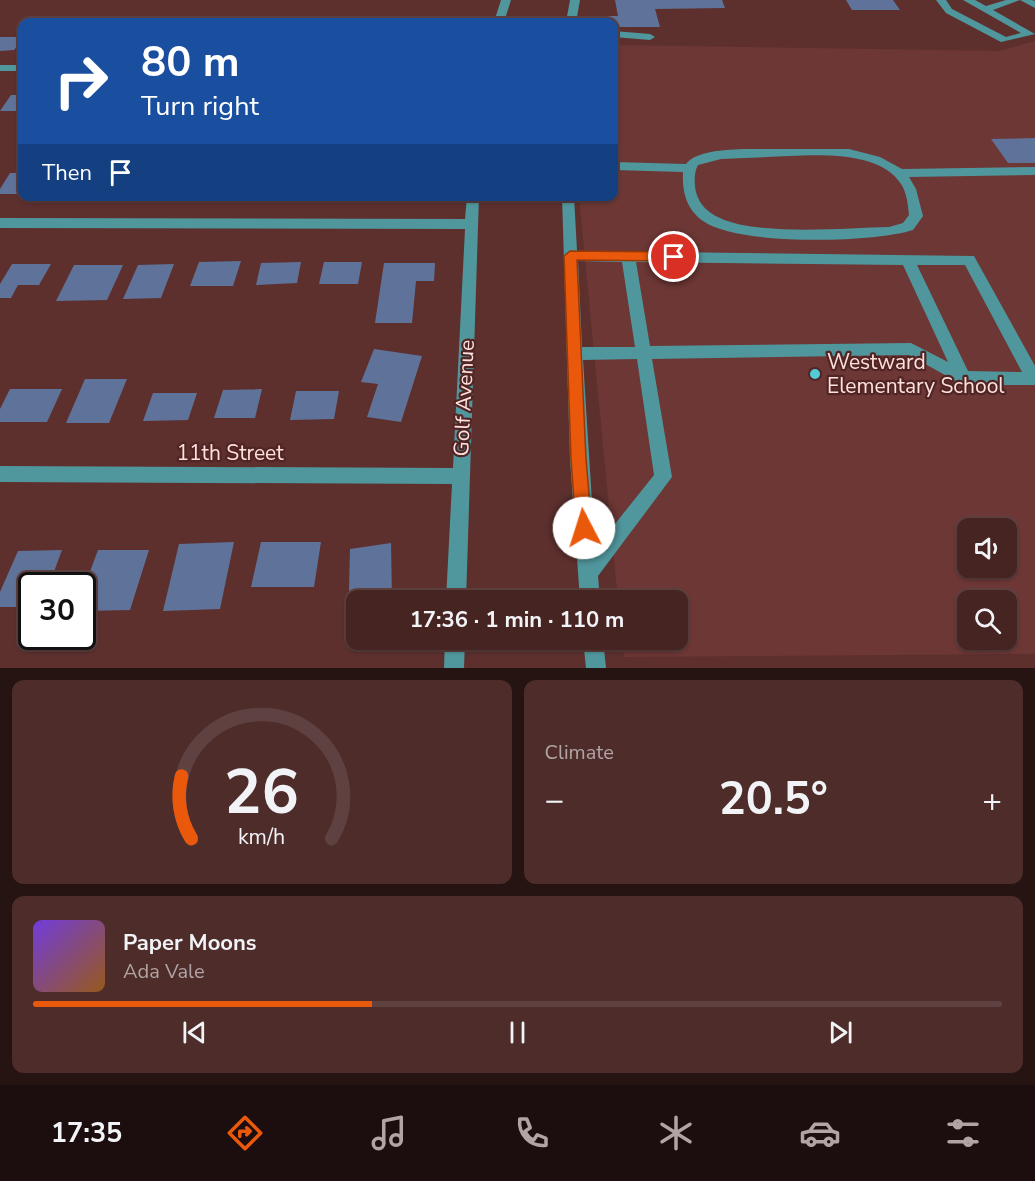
<!DOCTYPE html>
<meta charset="utf-8">
<style>
body{margin:0;font-family:"Nunito Sans",sans-serif;background:#4d2c2a;color:#f1f3f6;height:100vh;display:flex;flex-direction:column;font-size:22px;white-space:nowrap}
*{box-sizing:border-box;margin:0}
p{font-size:20px;color:#b0a4a5}
.icon{flex:none;width:33px;height:33px;fill:none;stroke:currentColor;stroke-width:2;stroke-linecap:round;stroke-linejoin:round}
.map{position:relative;height:668px;overflow:hidden}
.panel{display:flex;flex-direction:column;gap:12px;padding:12px;background:#261413;flex:1}
.panel>*{flex:none}
.guide{position:absolute;left:18px;top:18px;width:600px;height:183px;border-radius:12px;box-shadow:0 2px 4px #0004,0 0 0 2px #5e4140;background:#1a4fa0;color:#fff;overflow:hidden}
.controls{position:absolute;left:957px;top:518px;display:grid;gap:12px}
.controls a{display:grid;place-items:center;width:60px;height:60px;border-radius:12px;background:#462422;box-shadow:0 2px 4px #0004,0 0 0 2px #5e4140;font-size:30px}
.speed{position:absolute;left:18px;top:572px;display:flex;gap:12px;font-size:30px;font-weight:700;text-align:center}
.speed>*{display:grid;place-content:center;width:78px;height:78px;border-radius:50%;background:#462422;box-shadow:0 2px 4px #0004,0 0 0 2px #5e4140;line-height:1}
.speed .limit{border:3px solid #111;border-radius:9px;background:#fff;color:#111}
.pin{position:absolute;display:grid;place-items:center;width:51px;height:51px;color:#fff;margin:-26px;border:3px solid #fff;border-radius:50%;box-shadow:0 2px 6px #0007}
.me{position:absolute;width:66px;margin:-33px;rotate:355deg;stroke-linejoin:round;filter:drop-shadow(0 0 4px #0008)}
.turn{display:flex;align-items:center;gap:21px;height:126px;padding:0 24px;font-size:27px}
.turn .icon{width:78px;height:78px;stroke-width:2.5}
.turn b{display:block;font-size:42px;line-height:51px}
.then{display:flex;align-items:center;height:57px;padding:0 24px;background:#0003;gap:12px;font-size:22px}
.big{font-size:45px;font-weight:700;line-height:1.1}
.panel .card{flex:1;display:flex;flex-direction:column;justify-content:center;gap:9px;min-width:0;padding:0 21px;border-radius:12px;background:#4d2c2a}
.panel .dial{align-items:center;gap:0}
.dial svg{height:156px;overflow:visible;fill:none;stroke:#5e4140;stroke-width:7;stroke-linecap:round;text-anchor:middle}
.dial text{fill:#f1f3f6;stroke:none}
.song{display:flex;align-items:center;gap:18px}
.cover{width:72px;height:72px;border-radius:9px;background:linear-gradient(135deg,hsl(260 70% 55%),hsl(30 70% 35%))}
.played{height:6px;border-radius:3px;background:linear-gradient(90deg,#ea580c 35%,#5e4140 35%)}
.keys{display:flex;justify-content:space-around;direction:ltr}
.heat{display:flex;justify-content:space-between;align-items:center;font-size:33px;direction:ltr}
.panel .tiles{flex:1;display:grid;gap:12px;grid-template-columns:1fr 1fr}
.card:last-child{grid-column:span 2}
.trip{position:absolute;left:346px;top:590px;width:342px;height:60px;border-radius:12px;background:#462422;box-shadow:0 2px 4px #0004,0 0 0 2px #5e4140;font-weight:700;line-height:60px;text-align:center}
.menu{display:flex;height:96px;justify-content:space-around;align-items:center;background:#1c0e0e;color:#b0a4a5}
.menu .icon{width:42px;height:42px}
.menu .active{color:#ea580c}
.menu b{font-size:27px;color:#f1f3f6}
.map>svg:first-child{display:block}
.built{fill:#6c3735;fill-rule:evenodd}
.building{fill:#5f739a}
.lines{fill:none;stroke-linecap:round;stroke-linejoin:round}
.minor{fill:#50979d;fill-rule:evenodd}
.route{fill:#ea580c;stroke:#983908;stroke-width:1.5}
.poi-dot{fill:#52cbd7;stroke:#512524;stroke-width:2}
.labels{text-anchor:middle;dominant-baseline:central;stroke-width:4.5;stroke-linejoin:round;paint-order:stroke}
.poi-label{font-size:21px;fill:#fee1de;stroke:#512524;text-anchor:start}
.street-label{font-size:21px;fill:#fee1de;stroke:#512524}
</style>
<div class="map">
<svg width="1035" height="668" viewBox="0 0 1035 668">
<rect width="100%" height="100%" fill="#5d302e"/>
<!-- built -->
<path class="built" d="M1035,41V654L624,657L622,639H678V600H618L579,197L614,196V45L999,51ZM968,528H1006V567H968ZM968,600H1006V639H968Z"/>
<!-- building -->
<path class="building" d="M615,0H722L725,8L655,9L660,27H614V22H609L608,16H618Z
M846,0H893L900,10H852Z
M0,37H22V40L14,50L0,51Z
M11,95H22V111H0Z
M1035,138V163H1008L991,139Z
M10,173H22V194H0V189Z
M241,261L233,286H190L199,262Z
M301,262L297,283L256,285L261,263Z
M324,262H362L358,284H319Z
M384,263H435L434,281H416L412,323H375Z
M12,264H51L39,285H18L11,298H0V284Z
M174,264L161,298L123,299L138,265Z
M74,265H123L107,300L56,301Z
M374,349L422,356L401,422L367,417L378,384L361,382Z
M85,379H127L109,423H66Z
M10,389H62L47,422H0V409Z
M262,389L255,418H214L223,390Z
M296,391H339L334,419L290,420Z
M153,393H197L188,420L143,421Z
M234,542L220,609L163,611L179,544Z
M261,542H321L314,587H251Z
M391,543L392,600H357V628L348,630L350,549Z
M62,550L49,585H32V607H0V592L18,551Z
M98,550H149L130,610L82,611V593Z"/>
<g class="lines">
<!-- minor -->
<path class="minor" d="M501,0H511L504,22H494Z
M570,0H580L576,22H566Z
M936,0H946L952,9L1006,37L1021,33L963,0H975L986,6L1006,0H1032L1035,1V8L1020,0L993,10L1035,34L1001,42L946,13Z
M614,31L650,34L655,37L650,40L614,37Z
M0,65H22V71H0Z
M767,149H849L880,157L902,169L1035,167V175L909,177L916,189L923,216L913,230C872,243 738,246 703,221C686,209 682,191 683,172L614,170V162L686,164C698,147 748,149 767,149ZM767,157C805,156 877,147 901,184C907,193 908,205 909,215L903,223L889,227C846,228 757,236 720,218C708,213 699,204 696,192C694,183 694,172 698,165L721,159Z
M467,196H479L466,600H446L452,484L0,482V466L453,468L465,229L0,228V218L465,219Z
M562,196H574L577,251L974,256L1035,366V385H963L909,355L652,359L672,477L598,576L600,600H580L570,459ZM578,261L622,262L635,347H582ZM636,262L903,265L948,362L911,343L650,346ZM917,265H965L1022,372L968,371ZM637,359L654,475L595,549L583,360Z
M445,639H465L464,668H444Z
M583,639H603L606,668H586Z"/>
</g>
<!-- route -->
<path class="route" d="M570,251L674,252L681,257L674,261L577,260L586,459L592,528L590,533L584,536L578,533L576,528L571,459L564,256Z"/>
<!-- markers -->
<circle class="poi-dot" cx="815" cy="374" r="6"/>
<g class="labels">
<!-- poi labels -->
<g class="poi-label">
<text x="827" y="362">Westward<tspan x="827" dy="24">Elementary School</tspan></text>
</g>
<!-- street labels -->
<g class="street-label">
<text transform="translate(464 398) rotate(-87)">Golf Avenue</text>
<text x="230" y="453">11th Street</text>
</g>
</g>
</svg>
<div class="controls">
<a><svg class="icon" aria-label="sound" viewBox="0 0 24 24"><path d="M4 9h4l5-4v14l-5-4H4zM17 9q2 3 0 6"/></svg></a>
<a><svg class="icon" aria-label="search" viewBox="0 0 24 24"><circle cx="10" cy="10" r="6"/><path d="M15 15l6 6"/></svg></a>
</div>
<div class="speed"><div class="limit">30</div></div>
<div class="pin" style="left:674px;top:257px;background:#d93025"><svg class="icon" aria-label="arrive" viewBox="0 0 24 24"><path d="M6 21V4h12l-3 4 3 4H6"/></svg></div>
<svg class="me" style="left:584px;top:528px" viewBox="-20 -20 40 40"><circle r="19" fill="#fff"/><path d="M0-13L10 11 0 6-10 11z" fill="#ea580c"/></svg>
<div class="trip">17:36 · 1 min · 110 m</div>
<div class="guide">
<div class="turn"><svg class="icon" aria-label="right" viewBox="0 0 24 24"><path d="M7 20v-9h11M14 6l5 5-5 5"/></svg><div><b>80 m</b>Turn right</div></div>
<div class="then">Then<svg class="icon" aria-label="arrive" viewBox="0 0 24 24"><path d="M6 21V4h12l-3 4 3 4H6"/></svg></div>
</div>
</div>
<section class="panel">
<div class="tiles">
<div class="card dial"><svg viewBox="0 0 100 80">
<path d="M14 69A42 42 0 1 1 86 69"/>
<path d="M14 69A42 42 0 0 1 9 37" stroke="#ea580c"/>
<text x="50" y="56" font-size="32" font-weight="700">26</text>
<text x="50" y="72" font-size="11">km/h</text>
</svg></div>
<div class="card"><p>Climate</p>
<div class="heat"><a>−</a><b class="big">20.5°</b><a>+</a></div>
</div>
<div class="card">
<div class="song"><i class="cover"></i><div><b>Paper Moons</b><p>Ada Vale</p></div></div>
<div class="played"></div>
<div class="keys"><svg class="icon" aria-label="previous" viewBox="0 0 24 24"><path d="M18 5L8 12l10 7zM5 5v14"/></svg><svg class="icon" aria-label="pause" viewBox="0 0 24 24"><path d="M8 5v14M16 5v14"/></svg><svg class="icon" aria-label="next" viewBox="0 0 24 24"><path d="M6 5l10 7-10 7zM19 5v14"/></svg></div>
</div>
</div>
</section>
<nav class="menu">
<b>17:35</b>
<svg class="icon active" aria-label="directions" viewBox="0 0 24 24"><path d="M12 3l9 9-9 9-9-9zM9 14v-3h6M13 9l2 2-2 2"/></svg>
<svg class="icon" aria-label="music" viewBox="0 0 24 24"><path d="M9 18V5l10-2v13"/><circle cx="6" cy="18" r="3"/><circle cx="16" cy="16" r="3"/></svg>
<svg class="icon" aria-label="phone" viewBox="0 0 24 24"><path d="M5 4h4l2 5-3 2q2 4 5 5l2-3 5 2v4C11 20 4 13 5 4z"/></svg>
<svg class="icon" aria-label="climate" viewBox="0 0 24 24"><path d="M12 3v18M4 7l16 10M4 17L20 7"/></svg>
<svg class="icon" aria-label="car" viewBox="0 0 24 24"><path d="M5 17H2v-5l4-1 3-4h7l3 4 3 1v5h-3M9 17h6M6 11h13"/><circle cx="7" cy="17" r="2"/><circle cx="17" cy="17" r="2"/></svg>
<svg class="icon" aria-label="filters" viewBox="0 0 24 24"><path d="M4 7h16M4 17h16"/><circle cx="9" cy="7" r="2"/><circle cx="15" cy="17" r="2"/></svg>
</nav>
